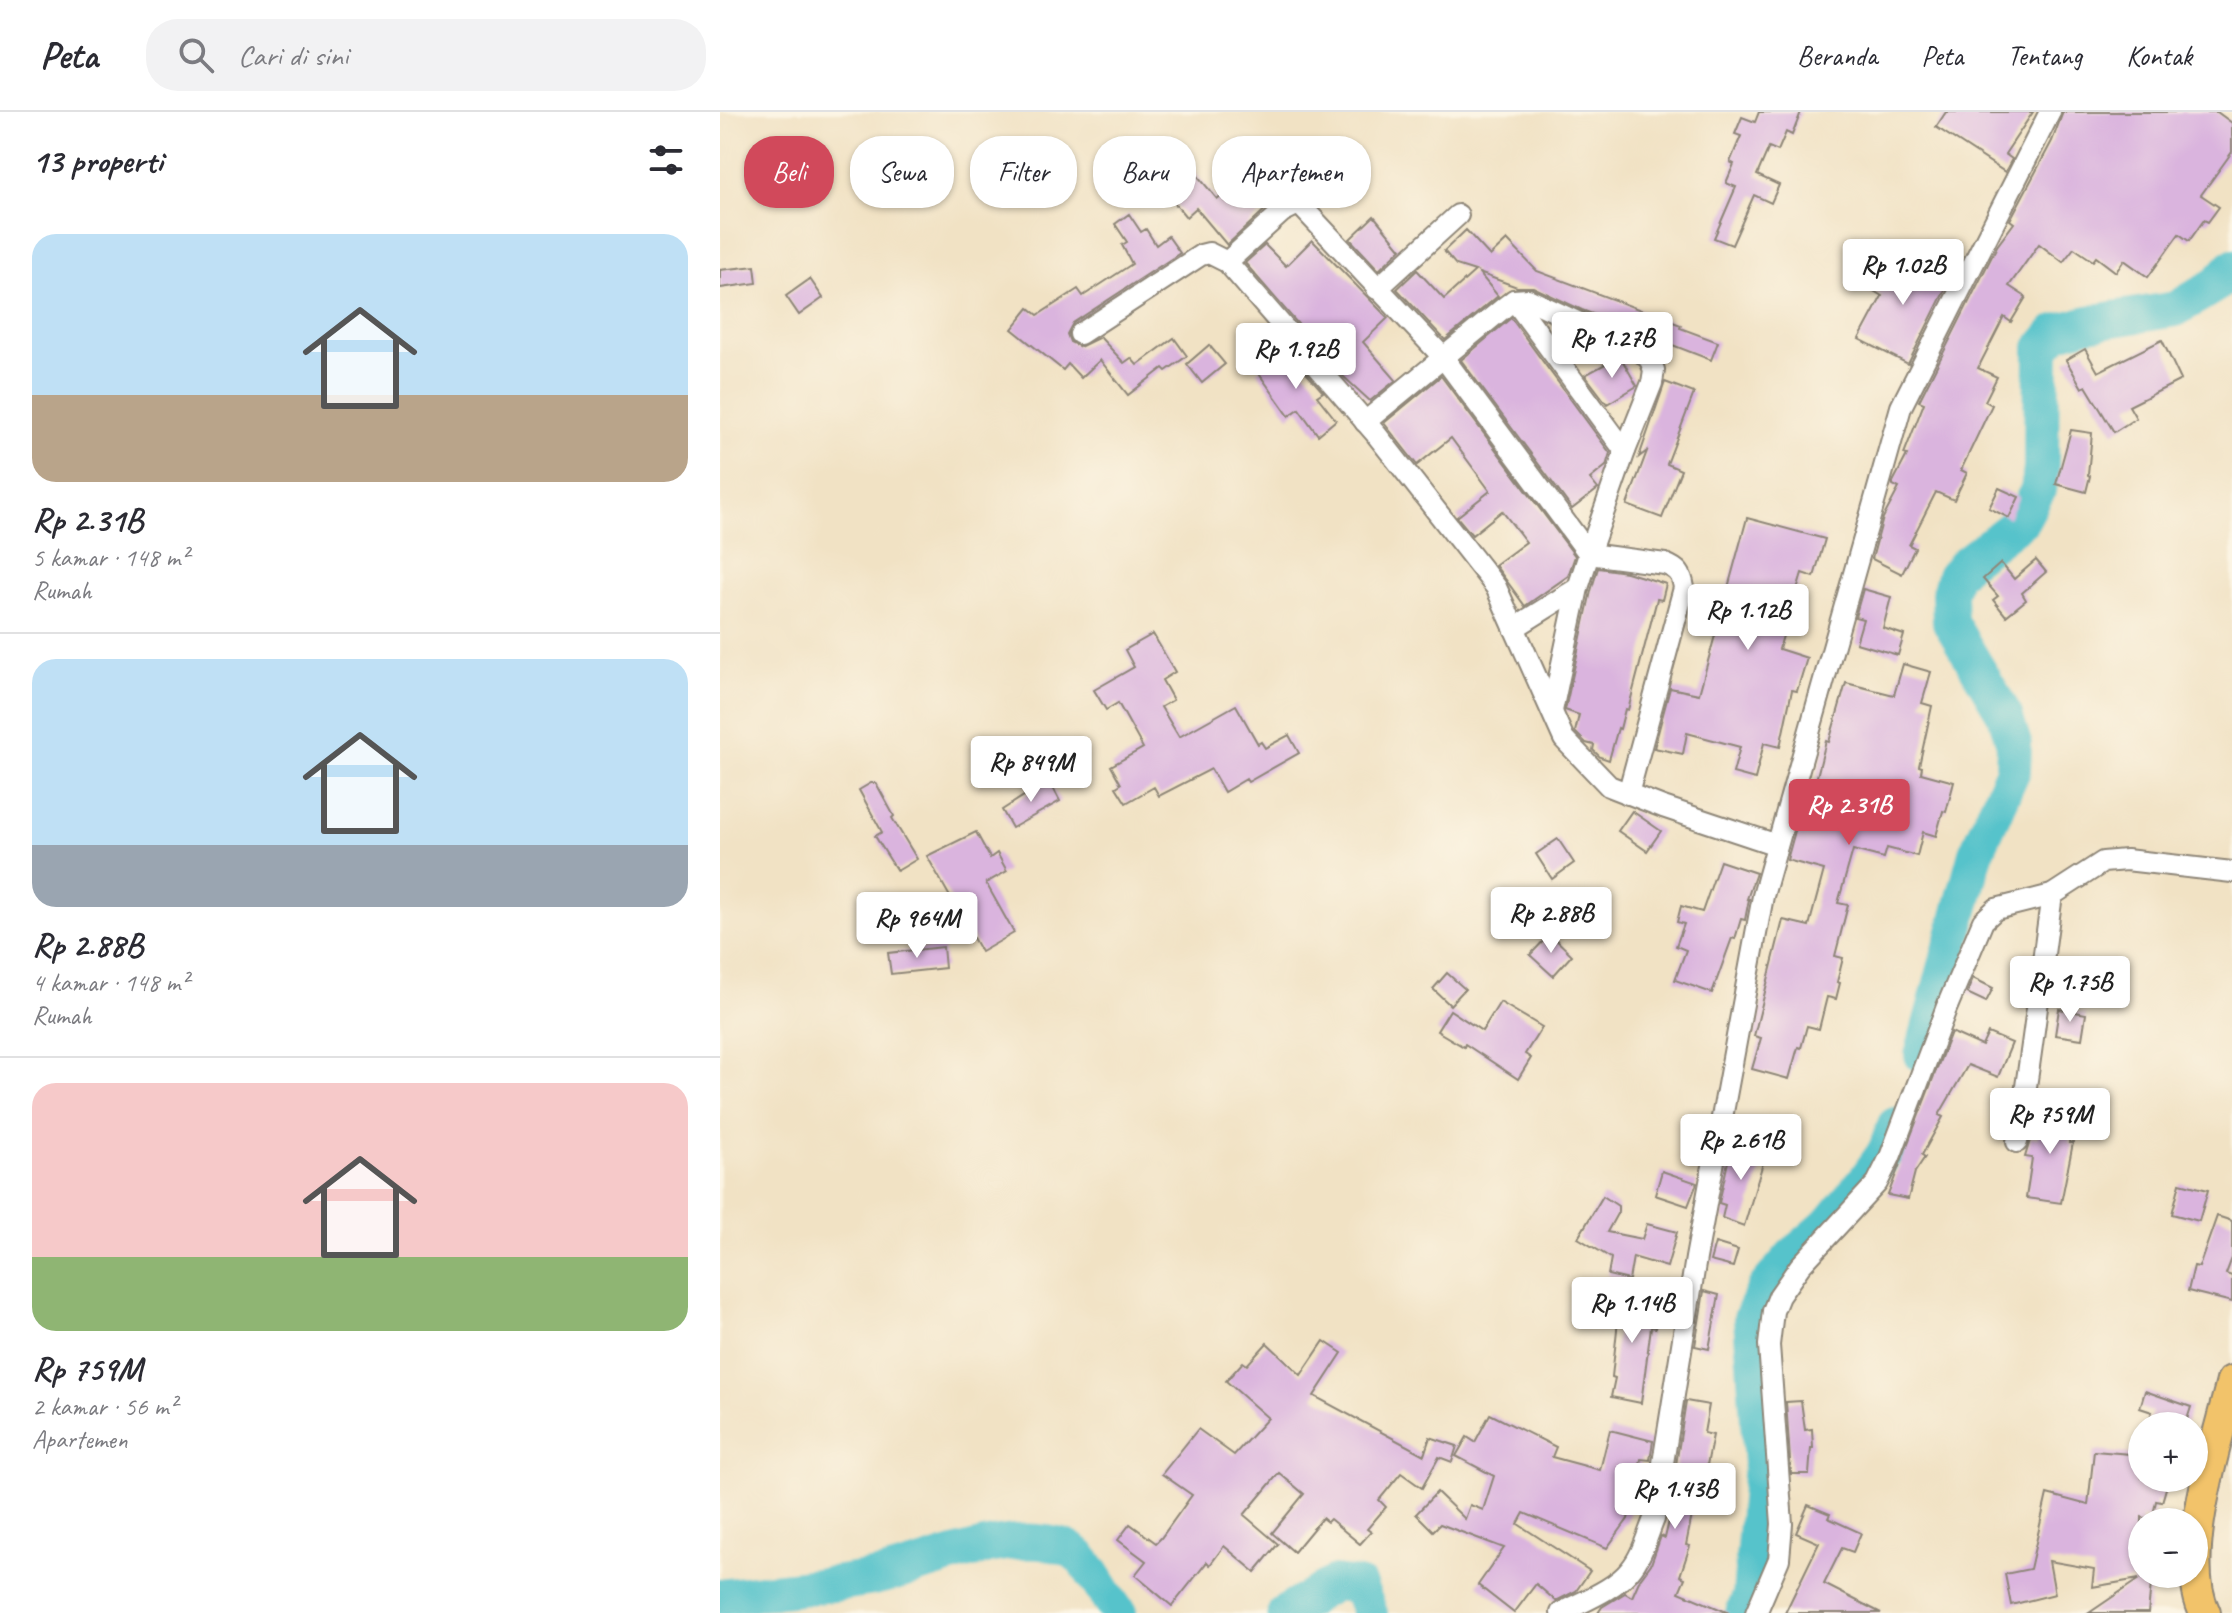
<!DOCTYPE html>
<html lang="id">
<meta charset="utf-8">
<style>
:root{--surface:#fff;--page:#f2f2f3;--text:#2b2b33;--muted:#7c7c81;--line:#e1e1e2;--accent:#d1495b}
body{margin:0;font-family:Caveat,sans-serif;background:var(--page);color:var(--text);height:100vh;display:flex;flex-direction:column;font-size:30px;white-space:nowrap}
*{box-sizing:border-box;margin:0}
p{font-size:26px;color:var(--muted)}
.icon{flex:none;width:44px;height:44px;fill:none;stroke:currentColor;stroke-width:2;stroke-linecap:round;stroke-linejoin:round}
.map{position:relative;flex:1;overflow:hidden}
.panel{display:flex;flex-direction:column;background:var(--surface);width:720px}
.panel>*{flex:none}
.banner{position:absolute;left:24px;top:24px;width:760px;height:72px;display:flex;gap:16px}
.buttons{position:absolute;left:1408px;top:1300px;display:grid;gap:16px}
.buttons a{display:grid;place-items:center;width:80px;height:80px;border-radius:50%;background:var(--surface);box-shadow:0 2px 6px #0004;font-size:40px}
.price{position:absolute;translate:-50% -68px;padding:0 18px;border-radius:8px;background:#fff;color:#222;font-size:26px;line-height:52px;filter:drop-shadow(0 2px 4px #0008)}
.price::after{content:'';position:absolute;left:50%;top:48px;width:24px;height:18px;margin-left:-12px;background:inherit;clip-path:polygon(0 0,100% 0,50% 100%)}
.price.current{background:var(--accent);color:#fff}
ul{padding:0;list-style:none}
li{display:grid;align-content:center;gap:16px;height:424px;padding:0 32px}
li+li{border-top:2px solid var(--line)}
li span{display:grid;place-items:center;height:248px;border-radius:24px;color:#555}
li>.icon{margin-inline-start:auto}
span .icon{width:144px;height:144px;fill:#fffc;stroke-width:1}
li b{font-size:34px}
h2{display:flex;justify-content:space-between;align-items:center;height:96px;padding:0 32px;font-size:34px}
.tag{padding:0 28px;border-radius:32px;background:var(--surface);box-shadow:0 2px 6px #0004;font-size:28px;line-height:72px}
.tag.current{background:var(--accent);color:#fff}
header{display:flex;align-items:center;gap:48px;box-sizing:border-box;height:112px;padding:0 40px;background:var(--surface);border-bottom:2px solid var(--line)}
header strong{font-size:38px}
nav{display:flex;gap:44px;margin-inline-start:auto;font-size:28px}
.search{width:560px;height:72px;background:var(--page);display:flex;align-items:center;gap:20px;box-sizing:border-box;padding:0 28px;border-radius:32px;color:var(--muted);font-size:30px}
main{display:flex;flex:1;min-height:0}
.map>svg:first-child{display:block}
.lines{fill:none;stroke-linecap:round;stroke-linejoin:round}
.river{stroke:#56c3cb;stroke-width:36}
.building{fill:#dab4de}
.street-casing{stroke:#8e8678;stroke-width:24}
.primary-casing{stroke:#8e8678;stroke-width:34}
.street{stroke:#fff;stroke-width:20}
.primary{stroke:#f2c36a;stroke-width:30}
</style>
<header>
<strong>Peta</strong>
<div class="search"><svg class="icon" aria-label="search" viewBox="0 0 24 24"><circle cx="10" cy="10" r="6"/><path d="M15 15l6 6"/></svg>Cari di sini</div>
<nav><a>Beranda</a><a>Peta</a><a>Tentang</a><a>Kontak</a></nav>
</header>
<main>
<section class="panel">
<h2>13 properti<svg class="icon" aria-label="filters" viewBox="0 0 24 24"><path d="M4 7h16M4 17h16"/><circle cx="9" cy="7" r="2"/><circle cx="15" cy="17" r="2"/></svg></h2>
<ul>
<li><span style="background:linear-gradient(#bfe0f5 65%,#b9a48a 0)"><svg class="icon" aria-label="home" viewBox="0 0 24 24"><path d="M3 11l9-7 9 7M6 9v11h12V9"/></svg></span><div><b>Rp 2.31B</b><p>5 kamar · 148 m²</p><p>Rumah</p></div></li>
<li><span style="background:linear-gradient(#bfe0f5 75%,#9aa5b1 0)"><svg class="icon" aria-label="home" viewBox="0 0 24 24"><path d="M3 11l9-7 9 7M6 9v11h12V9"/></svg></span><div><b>Rp 2.88B</b><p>4 kamar · 148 m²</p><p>Rumah</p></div></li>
<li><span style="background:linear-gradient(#f6c9c9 70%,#8fb573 0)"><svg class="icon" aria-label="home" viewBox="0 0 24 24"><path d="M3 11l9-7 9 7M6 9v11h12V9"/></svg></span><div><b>Rp 759M</b><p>2 kamar · 56 m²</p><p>Apartemen</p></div></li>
</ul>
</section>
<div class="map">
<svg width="1512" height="1501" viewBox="0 0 1512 1501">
<rect width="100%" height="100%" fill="#fcf5e5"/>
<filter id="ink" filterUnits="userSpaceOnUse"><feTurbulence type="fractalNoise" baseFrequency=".0125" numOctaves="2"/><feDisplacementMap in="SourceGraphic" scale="16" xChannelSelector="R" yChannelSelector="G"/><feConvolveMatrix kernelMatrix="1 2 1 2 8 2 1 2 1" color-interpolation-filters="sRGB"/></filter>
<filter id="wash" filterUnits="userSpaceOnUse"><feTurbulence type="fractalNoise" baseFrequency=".006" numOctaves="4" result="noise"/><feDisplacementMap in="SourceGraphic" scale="32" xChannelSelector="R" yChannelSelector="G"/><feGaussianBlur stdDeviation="1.8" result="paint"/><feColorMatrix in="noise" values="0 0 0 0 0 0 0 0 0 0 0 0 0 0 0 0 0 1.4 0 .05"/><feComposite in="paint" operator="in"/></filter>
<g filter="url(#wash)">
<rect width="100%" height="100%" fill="#f1e2c4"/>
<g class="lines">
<!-- river -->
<g class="river">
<polyline points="1202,943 1256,741 1293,658 1294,632 1285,603 1230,510 1229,482 1234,464 1247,450 1302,408 1318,378 1321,357 1322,236 1336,220 1368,211 1456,197 1497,172 1512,155"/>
<path d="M0,1485C52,1478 106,1475 157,1465C216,1454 287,1414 347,1436C369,1444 382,1483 399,1501"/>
<polyline points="565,1501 615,1471 639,1474 650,1501"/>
<polyline points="1023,1501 1030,1484 1041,1352 1031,1206 1045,1176 1073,1143 1112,1109 1145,1068 1165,1040 1175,1013"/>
</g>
</g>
<g id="blocks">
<!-- building -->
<g class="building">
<polygon points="1039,0 1081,0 1072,23 1066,20 1058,39 1049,35 1037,63 1059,73 1051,91 1034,83 1012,133 994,126 1016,75 1006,71 1014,52 1010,50 1021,24 1015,22 1022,5 1035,10"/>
<polygon points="1226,0 1313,0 1285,42 1292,47 1285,60 1216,15"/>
<polygon points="1343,0 1497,0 1512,11 1512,40 1481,83 1499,95 1488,110 1484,108 1469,129 1459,122 1428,165 1404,148 1396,160 1376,145 1373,149 1354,136 1343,150 1319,132 1289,174 1306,185 1291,210 1284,205 1258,256 1277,265 1265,289 1272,293 1241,358 1247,361 1234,388 1216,380 1189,433 1195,436 1182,462 1152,447 1163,406 1179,376 1173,373 1173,370 1187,343 1184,342 1204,291 1199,289 1277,134 1294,111 1290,108 1332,29"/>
<polygon points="467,51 497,87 501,84 505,89 546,55 568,82 553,90 507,133 476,96 466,105 440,73"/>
<polygon points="409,102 421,120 426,117 436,133 448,124 460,141 353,211 347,222 350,230 360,235 380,225 404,251 411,246 417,253 454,226 467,244 446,259 443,256 408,283 380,248 361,266 348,252 343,258 292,217 309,196 318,203 358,177 363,184 412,152 402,133 407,130 395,112"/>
<polygon points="654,104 681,137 659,158 630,127"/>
<polygon points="746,118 770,144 787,128 817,159 961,213 960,216 998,230 991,248 862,198 813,175 797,175 759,161 778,184 725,228 677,177 697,158 724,187 755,159 736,153 724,139"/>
<polygon points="592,128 668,206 643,230 676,268 650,289 624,265 525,151 545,133 566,154"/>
<polygon points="1174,139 1229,170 1188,252 1139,227 1162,184 1152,178"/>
<polygon points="35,154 37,171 0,176 0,158"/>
<polygon points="90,167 103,186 79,203 66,184"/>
<polygon points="791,206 890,341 886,354 870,367 878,377 852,397 741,248"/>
<polygon points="1442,228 1461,268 1409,294 1416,306 1394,320 1366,274 1362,276 1346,248 1365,237 1378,260"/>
<polygon points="489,233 505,252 482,271 467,252"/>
<polygon points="566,238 603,280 597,284 616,308 598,323 579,297 569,304 537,259"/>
<polygon points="900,244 917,274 887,292 865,263"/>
<polygon points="721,264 855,444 848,464 805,494 775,453 806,430 782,399 752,423 737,405 770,379 731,326 697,353 664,311"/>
<polygon points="945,270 974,281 947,352 961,358 942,406 907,393 927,339 919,345"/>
<polygon points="1351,318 1372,321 1368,363 1370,364 1366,380 1336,372"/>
<polygon points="1279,376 1299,385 1289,406 1269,396"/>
<polygon points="1027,406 1105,427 1094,465 1082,461 1059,537 1087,546 1077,579 1072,578 1060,635 1044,631 1035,667 1013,661 1020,635 967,621 963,642 934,636 950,576 979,582"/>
<polygon points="1316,448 1326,460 1302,481 1306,488 1286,504 1273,488 1278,484 1263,467 1281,451 1294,467"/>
<polygon points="878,456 906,460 946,472 942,488 937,487 908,598 905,597 900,617 898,616 889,648 880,645 873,638 874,633 866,631 855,620 859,603 845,598 871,479"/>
<polygon points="1143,477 1171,485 1163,516 1184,523 1178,543 1136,531 1143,507 1135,505"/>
<polygon points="433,522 455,560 442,568 453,588 441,595 459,625 516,593 538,632 541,630 545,636 569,623 579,641 528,670 526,667 504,680 491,657 439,684 434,675 406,691 396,675 401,672 391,654 423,636 398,591 386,598 374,578 414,555 405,538"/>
<polygon points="1183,552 1211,560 1202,591 1212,594 1199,654 1202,655 1201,661 1234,670 1226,700 1223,699 1216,724 1203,720 1197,744 1167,736 1164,746 1133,738 1118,791 1128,793 1115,844 1123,846 1117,870 1120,871 1116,887 1107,885 1099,917 1087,914 1081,936 1078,935 1069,967 1032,957 1041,926 1034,924 1063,808 1089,814 1104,758 1067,748 1084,686 1091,688 1106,629 1109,630 1126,571 1174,583"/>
<polygon points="329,668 340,689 292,716 282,698"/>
<polygon points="151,671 156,671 174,704 172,706 197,747 177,759 155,724 162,720 139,678"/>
<polygon points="912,699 941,719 927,739 898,719"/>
<polygon points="256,720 270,746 277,741 287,759 266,771 294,821 261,840 207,744"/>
<polygon points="838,727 854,751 832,767 816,742"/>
<polygon points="1000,749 1036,761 1027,787 1029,787 1025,808 1021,807 1015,827 1012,826 992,881 955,868 966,838 956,834 964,812 957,810 961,794 982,800"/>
<polygon points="830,822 852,843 833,864 810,843"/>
<polygon points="223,835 225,856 171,862 168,841"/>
<polygon points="727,861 745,877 730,893 713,877"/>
<polygon points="1253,866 1273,876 1266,890 1247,881"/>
<polygon points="780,890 822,915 805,942 811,946 798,967 745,932 744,935 717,919 730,898 762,919"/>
<polygon points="1339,897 1366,902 1362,927 1335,923"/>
<polygon points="1231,920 1262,934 1268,921 1292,931 1278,965 1248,953 1219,1003 1223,1005 1202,1043 1205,1045 1195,1060 1188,1087 1168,1083"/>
<polygon points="1322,995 1354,999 1349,1031 1353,1031 1341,1091 1306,1086 1312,1046 1305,1045 1311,1025 1317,1026"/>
<polygon points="1012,1031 1046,1041 1024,1114 1002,1106 1005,1093 999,1091"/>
<polygon points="942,1059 977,1071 968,1094 935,1083"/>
<polygon points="1460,1071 1488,1078 1479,1109 1452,1102"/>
<polygon points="883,1084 898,1094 898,1100 887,1120 922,1127 927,1112 957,1120 947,1155 913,1145 909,1168 888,1163 891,1146 858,1126"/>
<polygon points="1497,1104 1512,1109 1512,1146 1506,1162 1512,1164 1512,1190 1468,1179 1474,1154 1479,1155"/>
<polygon points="995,1131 1018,1138 1013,1155 990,1149"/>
<polygon points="984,1179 999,1183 989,1237 975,1234"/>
<polygon points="895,1183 940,1192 936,1216 931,1215 921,1291 891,1285 895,1266 892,1265 898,1208 890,1207"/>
<polygon points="604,1229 622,1241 594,1284 704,1343 710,1325 737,1334 732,1350 719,1345 702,1376 681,1361 659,1388 666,1395 647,1417 651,1420 640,1432 610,1407 607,1410 602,1406 574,1440 552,1421 584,1382 559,1361 524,1403 558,1432 535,1460 504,1434 490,1453 487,1450 452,1494 415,1463 426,1449 398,1428 410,1412 436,1431 441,1426 472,1383 442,1362 478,1317 514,1343 548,1306 506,1269 523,1250 527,1253 547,1231 581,1263"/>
<polygon points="1425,1279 1471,1295 1465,1314 1427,1314 1432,1300 1420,1296"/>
<polygon points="966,1289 989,1293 984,1321 993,1323 986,1358 981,1358 966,1433 970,1434 960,1464 965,1466 959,1480 1009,1501 878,1501 882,1495 905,1481 912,1485 920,1467 931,1452 941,1424 945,1426 953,1392 950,1391"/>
<polygon points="1081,1289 1085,1318 1092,1317 1093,1336 1091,1336 1089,1362 1071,1362 1066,1290"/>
<polygon points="770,1302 836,1335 832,1345 880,1358 890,1318 933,1329 930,1348 921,1347 908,1407 887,1436 804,1401 798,1412 870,1459 856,1479 836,1489 816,1472 794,1501 758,1473 784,1436 720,1412 713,1419 696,1402 717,1380 745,1407 750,1393 763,1398 774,1364 736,1344 747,1325 755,1330"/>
<polygon points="1374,1339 1422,1343 1422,1366 1449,1366 1442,1390 1436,1389 1432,1408 1422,1405 1422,1466 1432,1462 1428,1501 1369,1501 1419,1467 1372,1475 1374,1457 1329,1449 1335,1482 1291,1493 1285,1462 1310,1457 1327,1382 1368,1393"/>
<polygon points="1088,1393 1110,1402 1108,1406 1141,1421 1133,1440 1122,1436 1104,1472 1161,1501 1065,1501 1099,1431 1076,1421"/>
</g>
</g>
</g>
<g filter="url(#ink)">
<use href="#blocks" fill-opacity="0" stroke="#8e8678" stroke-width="2"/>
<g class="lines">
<!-- street casing -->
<g class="street-casing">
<g id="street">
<polyline points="507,150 562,100 576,93 582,95 723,245 869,442 858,476 832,599"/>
<polyline points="657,177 738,103"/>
<polyline points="794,188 905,339"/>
<polyline points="360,222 481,143 489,141 507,150 656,322 776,475 844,627 889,674 943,695 1057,733"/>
<path d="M645,310L786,194L794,188L808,187L922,240L930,248L934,258L932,271L905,339L869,442L945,452C958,457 962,462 964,476L908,682"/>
<polyline points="794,516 858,476"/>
<path d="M1297,1030C1312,947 1320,866 1332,783"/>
<path d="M841,1501C863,1489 894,1478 910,1458C922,1444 927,1424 934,1407L976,1146L1043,784L1181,295L1330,0"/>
<polyline points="1036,1501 1059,1447 1062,1412 1049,1233 1053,1199 1059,1184 1080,1154 1157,1071 1170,1045 1226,897 1263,809 1276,797 1332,783 1383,750 1406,748 1512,760"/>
</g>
</g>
<!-- primary casing -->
<g class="primary-casing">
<path id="primary" d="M1485,1501C1457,1446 1498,1328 1512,1269"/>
</g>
<!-- street -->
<use href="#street" class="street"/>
<!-- primary -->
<use href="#primary" class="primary"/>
</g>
</g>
</svg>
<div class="buttons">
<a>+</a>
<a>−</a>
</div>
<b class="price" style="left:1183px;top:195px">Rp 1.02B</b>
<b class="price" style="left:892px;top:268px">Rp 1.27B</b>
<b class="price" style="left:576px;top:279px">Rp 1.92B</b>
<b class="price" style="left:1028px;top:540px">Rp 1.12B</b>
<b class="price" style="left:311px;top:692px">Rp 849M</b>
<b class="price current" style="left:1129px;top:735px">Rp 2.31B</b>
<b class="price" style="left:831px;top:843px">Rp 2.88B</b>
<b class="price" style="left:197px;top:848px">Rp 964M</b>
<b class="price" style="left:1350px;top:912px">Rp 1.75B</b>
<b class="price" style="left:1330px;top:1044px">Rp 759M</b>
<b class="price" style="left:1021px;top:1070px">Rp 2.61B</b>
<b class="price" style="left:912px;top:1233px">Rp 1.14B</b>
<b class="price" style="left:955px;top:1419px">Rp 1.43B</b>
<div class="banner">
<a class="tag current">Beli</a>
<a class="tag">Sewa</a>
<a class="tag">Filter</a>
<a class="tag">Baru</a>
<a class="tag">Apartemen</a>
</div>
</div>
</main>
